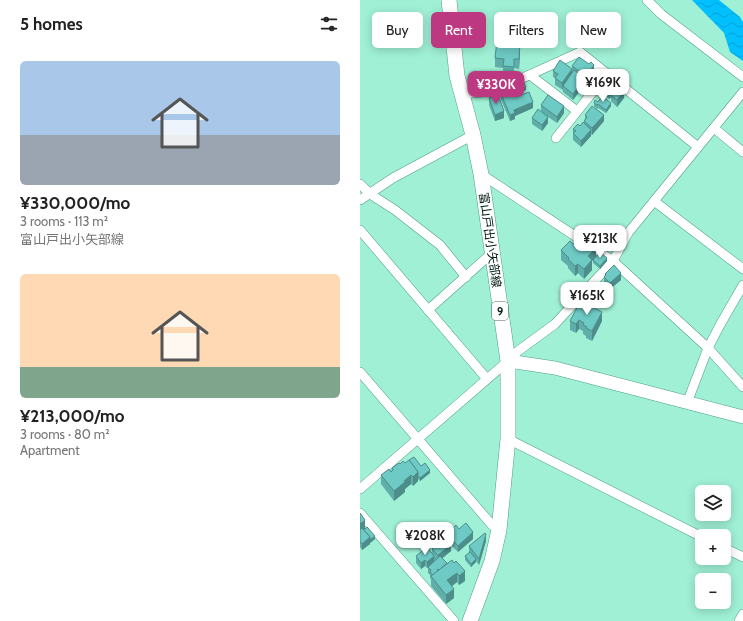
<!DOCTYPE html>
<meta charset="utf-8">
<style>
:root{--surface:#fff;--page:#f6f6f6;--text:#222;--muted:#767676;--accent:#bc3981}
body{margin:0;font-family:Cabin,"Noto Sans JP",sans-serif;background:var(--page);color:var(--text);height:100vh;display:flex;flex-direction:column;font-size:15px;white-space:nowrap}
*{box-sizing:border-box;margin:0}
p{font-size:13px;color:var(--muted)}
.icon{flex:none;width:22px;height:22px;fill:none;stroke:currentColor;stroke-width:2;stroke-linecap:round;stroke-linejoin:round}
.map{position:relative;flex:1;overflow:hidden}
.side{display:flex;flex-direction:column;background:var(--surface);width:360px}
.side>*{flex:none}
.guide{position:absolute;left:12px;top:12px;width:311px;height:36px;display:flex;gap:8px}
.fabs{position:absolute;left:335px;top:485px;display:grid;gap:8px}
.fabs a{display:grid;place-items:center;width:36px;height:36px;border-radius:6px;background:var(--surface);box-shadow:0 2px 10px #0003;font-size:20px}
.price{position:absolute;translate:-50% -34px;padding:0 9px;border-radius:8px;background:#fff;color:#222;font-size:13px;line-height:26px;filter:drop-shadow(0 1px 2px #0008)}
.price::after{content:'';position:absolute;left:50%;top:24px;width:12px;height:9px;margin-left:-6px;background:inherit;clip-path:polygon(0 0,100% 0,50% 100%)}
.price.on{background:var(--accent);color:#fff}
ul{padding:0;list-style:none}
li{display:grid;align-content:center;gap:8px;height:212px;padding:0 20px}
li span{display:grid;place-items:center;height:124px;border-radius:6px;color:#555}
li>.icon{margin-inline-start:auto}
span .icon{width:72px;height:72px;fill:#fffc;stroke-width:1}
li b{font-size:17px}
h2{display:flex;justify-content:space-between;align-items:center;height:48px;padding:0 20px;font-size:17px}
.pill{padding:0 14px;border-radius:6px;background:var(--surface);box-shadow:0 2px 10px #0003;font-size:14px;line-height:36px}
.pill.on{background:var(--accent);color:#fff}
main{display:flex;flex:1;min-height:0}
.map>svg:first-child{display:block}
.water{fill:url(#water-waves)}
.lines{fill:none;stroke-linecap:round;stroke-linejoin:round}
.street-casing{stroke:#4e9f86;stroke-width:10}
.secondary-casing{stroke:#4e9f86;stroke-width:14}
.primary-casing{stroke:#4e9f86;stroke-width:16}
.street{stroke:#fff;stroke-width:9}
.secondary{stroke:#fff;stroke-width:13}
.primary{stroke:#fff;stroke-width:15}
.wall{fill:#5faea9}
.shaded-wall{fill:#4d8d8a}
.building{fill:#6ecac5;stroke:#4d8d8a}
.labels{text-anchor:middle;stroke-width:3;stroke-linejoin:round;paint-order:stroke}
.shield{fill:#fefefe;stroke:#4e5f5a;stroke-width:1}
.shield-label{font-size:11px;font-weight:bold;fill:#021b14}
.street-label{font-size:12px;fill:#021b14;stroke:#fefefe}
</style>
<main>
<section class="side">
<h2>5 homes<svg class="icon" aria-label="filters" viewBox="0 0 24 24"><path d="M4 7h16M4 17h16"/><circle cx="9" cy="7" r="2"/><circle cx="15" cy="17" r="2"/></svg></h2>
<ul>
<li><span style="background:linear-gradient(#a9c7e8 60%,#9aa5b1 0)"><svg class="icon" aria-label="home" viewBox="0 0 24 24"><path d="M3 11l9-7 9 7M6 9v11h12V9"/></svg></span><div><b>¥330,000/mo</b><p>3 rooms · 113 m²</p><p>富山戸出小矢部線</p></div></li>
<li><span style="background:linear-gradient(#ffd9b3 75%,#7fa58c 0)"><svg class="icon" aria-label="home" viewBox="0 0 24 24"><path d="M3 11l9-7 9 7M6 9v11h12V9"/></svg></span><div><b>¥213,000/mo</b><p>3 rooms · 80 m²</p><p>Apartment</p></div></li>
</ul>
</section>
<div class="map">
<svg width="383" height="621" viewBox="0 0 383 621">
<defs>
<pattern id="water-waves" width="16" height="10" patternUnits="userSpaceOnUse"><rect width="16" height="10" fill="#02bffe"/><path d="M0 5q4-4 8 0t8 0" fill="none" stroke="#02a4d9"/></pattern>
</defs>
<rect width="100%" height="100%" fill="#9ff0d5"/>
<!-- water -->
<polygon class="water" points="332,0 359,0 380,17 383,22 383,61 370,52 364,33"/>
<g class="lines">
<!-- street casing -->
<g class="street-casing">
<g id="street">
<polyline points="287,0 301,14 383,77"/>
<polyline points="170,75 217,111"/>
<polyline points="102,94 134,91 220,52 338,147"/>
<polyline points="354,128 383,152"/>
<polyline points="196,138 247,74"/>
<polyline points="121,174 253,261 348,348 383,387"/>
<polyline points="0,184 10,194 35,210 80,245 106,277"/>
<polyline points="0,200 33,178 113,135"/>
<polyline points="294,201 383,269"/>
<polyline points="0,230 127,379"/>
<polyline points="68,310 132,253"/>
<polyline points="0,372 132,525 139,530"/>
<polyline points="327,403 348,348 360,325 383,285"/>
<polyline points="148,439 342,537"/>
<polyline points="0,489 148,361 158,351 195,324 253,261 268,233 383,92"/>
<polyline points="0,513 94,621"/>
<polyline points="364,548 383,557"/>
<polyline points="379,621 383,614"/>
</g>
</g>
<!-- secondary casing -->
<g class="secondary-casing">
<polyline id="secondary" points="148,361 195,368 383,417"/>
</g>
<!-- primary casing -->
<g class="primary-casing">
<polyline id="primary" points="89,0 97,76 113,135 121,174 148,361 148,439 139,530 132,561 110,621"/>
</g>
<!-- street -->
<use href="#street" class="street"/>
<!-- secondary -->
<use href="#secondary" class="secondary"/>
<!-- primary -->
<use href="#primary" class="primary"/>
</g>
<!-- wall -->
<g class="wall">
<polygon points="160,53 159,69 154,68 154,77 143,76 143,68 135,67 135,58"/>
<polygon points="212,66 234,71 226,82 225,81 225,84 213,100 203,92 203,90 195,85 195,78 193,77 193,71 212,73"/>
<polygon points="153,85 166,90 157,94 158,96 173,108 155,116 155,119 150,121 141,100 141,94 153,88"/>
<polygon points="244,89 264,98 257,107 251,101 251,98 250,98 249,99 244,95"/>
<polygon points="129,98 144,118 135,121 129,105"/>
<polygon points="238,102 251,106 246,113 238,108 237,109 234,106 234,103"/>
<polygon points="181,105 204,113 197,123 188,117 188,123 182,131 172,124 172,118 181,111"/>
<polygon points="225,115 244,121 232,135 231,134 231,136 221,147 213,140 213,129 220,126 224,123 224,121 225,120"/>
<polygon points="213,244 236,256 247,261 240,269 233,263 233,260 232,261 232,270 224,279 218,273 215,276 208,268 208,266 201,260 201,250"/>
<polygon points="245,274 261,280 250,289 244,283 244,277 245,275"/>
<polygon points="223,307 233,308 242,321 232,341 226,338 226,336 223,334 223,331 219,329 216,333 210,330 210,321"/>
<polygon points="45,463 70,473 60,481 58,479 58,481 53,486 51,484 45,489 45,492 34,501 21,484 21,475 31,472 32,468 40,464"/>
<polygon points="0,513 5,529 15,539 10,543 10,542 10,544 2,550 0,547"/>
<polygon points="99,529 113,539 98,552 88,542 91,551 82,558 105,581 99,585 97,582 92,586 94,598 86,604 71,586 71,579 70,578 70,575 68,573 68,567 67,568 65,566 61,569 56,563 56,556 72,552 72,549 87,540 87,534"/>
<polygon points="126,541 119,565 116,561 116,562 111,567 105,560 105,556 109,553 109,546"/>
</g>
<!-- shaded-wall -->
<g class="shaded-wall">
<polygon points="160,43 160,53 159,69 159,59"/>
<polygon points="234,65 234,71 226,82 226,76"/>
<polygon points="212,69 212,75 203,86 202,90 202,83"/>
<polygon points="225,78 225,84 213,100 213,94"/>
<polygon points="166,87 166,90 155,95 155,91"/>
<polygon points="264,91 264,98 257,107 257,100"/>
<polygon points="250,92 250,98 249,99 249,93"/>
<polygon points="173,102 173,108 155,116 155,119 150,121 150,115 154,110"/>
<polygon points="251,103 251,106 246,113 246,110"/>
<polygon points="204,106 204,113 197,123 197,117"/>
<polygon points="144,111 144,118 135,121 135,115"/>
<polygon points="244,115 244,121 232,135 232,128"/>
<polygon points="188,117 188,123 182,131 182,125"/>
<polygon points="231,130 231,136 221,147 221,141"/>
<polygon points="236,248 236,257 232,261 232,270 224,279 224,269 228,256"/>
<polygon points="247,258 247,261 240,269 240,266"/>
<polygon points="218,264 218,273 215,276 215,266"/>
<polygon points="261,273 261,280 250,289 250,283"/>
<polygon points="242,312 242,321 232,341 232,331"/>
<polygon points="219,320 219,329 216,333 216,324"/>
<polygon points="70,470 70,473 60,481 60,478"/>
<polygon points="58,472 58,481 53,486 53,477"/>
<polygon points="51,475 51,484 45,489 45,492 34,501 34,491 44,481"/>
<polygon points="5,520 5,529 0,534 0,524"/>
<polygon points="113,532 113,539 98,552 98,546"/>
<polygon points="126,534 126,541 119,565 119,559"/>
<polygon points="15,536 15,539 10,543 10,540"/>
<polygon points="10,537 10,544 2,550 2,544"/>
<polygon points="91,545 91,551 78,562 78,555"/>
<polygon points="74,556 74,562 67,568 67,562"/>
<polygon points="116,559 116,562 111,567 111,564"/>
<polygon points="65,560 65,566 61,569 61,563"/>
<polygon points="105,571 105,581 99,585 99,576"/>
<polygon points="97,573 97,582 87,590 87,580"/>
<polygon points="94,589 94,598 86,604 86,595"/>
</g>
<!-- building -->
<g class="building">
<polygon points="137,41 160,43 159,59 154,59 154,67 143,66 144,59 135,58"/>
<polygon points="219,57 229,64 231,62 234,65 226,76 212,66"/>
<polygon points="200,60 212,69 202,83 195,78 198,74 193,71"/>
<polygon points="214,70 225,78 213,94 203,86"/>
<polygon points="163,81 166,87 156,91 155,87 154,88 153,85"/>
<polygon points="253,81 264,91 257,100 251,95 252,93 250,92 249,93 244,89 248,83 250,85"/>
<polygon points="155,87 158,96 169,92 173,102 154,110 155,113 150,115 141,94"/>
<polygon points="138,95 144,111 135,115 129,98"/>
<polygon points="188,95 204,106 197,117 181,105"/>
<polygon points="242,96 251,103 246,110 238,104 237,105 234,103 235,100 238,102"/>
<polygon points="232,106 244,115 232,128 224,121 227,117 225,115"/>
<polygon points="178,109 188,117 182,125 172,118"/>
<polygon points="223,122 231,130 221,141 213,133 216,131 213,129 218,124 220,126"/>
<polygon points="222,234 236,248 228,256 232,260 224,269 218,264 215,266 208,259 209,258 201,250 210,241 213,244"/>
<polygon points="240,252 247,258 240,266 233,260"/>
<polygon points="254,265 261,273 250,283 244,277 246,275 245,274"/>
<polygon points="226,301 233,305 232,307 242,312 232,331 226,328 227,327 223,325 224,323 219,320 216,324 210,321 219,304 223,307"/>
<polygon points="54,457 61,466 65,463 70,470 60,478 58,476 58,472 49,460"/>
<polygon points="49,460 58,472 53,477 51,475 44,481 45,482 34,491 21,475 29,469 31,472 33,470 32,468 39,463 40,464 43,461 45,463"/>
<polygon points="0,513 5,520 0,524"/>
<polygon points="106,523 113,532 98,546 87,534 96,525 99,529"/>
<polygon points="7,527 15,536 10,540 10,537 4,530"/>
<polygon points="2,528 10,537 2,544 0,541 0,530"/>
<polygon points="125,533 126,534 119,559 109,546"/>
<polygon points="85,537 91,545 78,555 72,549"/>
<polygon points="67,547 74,556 67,562 65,560 61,563 56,556"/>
<polygon points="110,552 116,559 111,564 105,556"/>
<polygon points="80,556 87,563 79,570 78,569 77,570 78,571 73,575 70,572 71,570 68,567"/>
<polygon points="92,560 94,563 96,561 105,571 99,576 97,573 87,580 94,589 86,595 71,576"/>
</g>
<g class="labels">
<!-- shield labels -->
<rect class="shield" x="132" y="302" width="16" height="18" rx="3"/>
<g class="shield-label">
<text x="140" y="315">9</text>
</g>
<!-- street labels -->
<g class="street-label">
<text transform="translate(130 240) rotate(82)" y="4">富山戸出小矢部線</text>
</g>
</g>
</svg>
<div class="fabs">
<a><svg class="icon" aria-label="layers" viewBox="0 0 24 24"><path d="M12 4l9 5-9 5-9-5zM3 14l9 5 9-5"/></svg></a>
<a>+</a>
<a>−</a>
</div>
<b class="price" style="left:243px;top:103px">¥169K</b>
<b class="price on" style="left:136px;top:105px">¥330K</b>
<b class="price" style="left:240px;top:259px">¥213K</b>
<b class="price" style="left:227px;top:316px">¥165K</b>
<b class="price" style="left:65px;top:556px">¥208K</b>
<div class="guide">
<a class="pill">Buy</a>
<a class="pill on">Rent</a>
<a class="pill">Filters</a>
<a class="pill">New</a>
</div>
</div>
</main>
